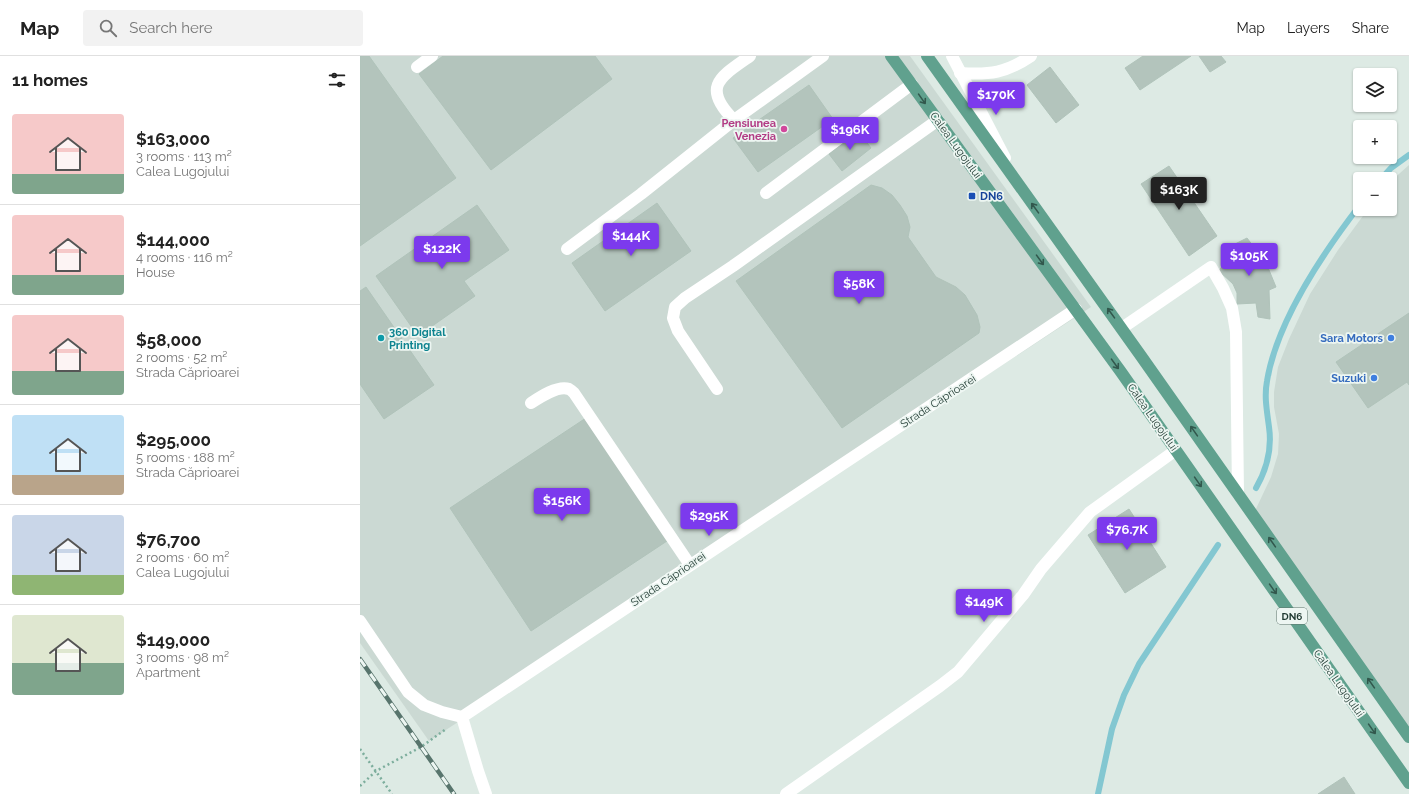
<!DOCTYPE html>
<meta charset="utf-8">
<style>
:root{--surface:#fff;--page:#f2f2f2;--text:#222;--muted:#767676;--line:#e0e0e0;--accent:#7c3aed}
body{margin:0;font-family:Raleway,sans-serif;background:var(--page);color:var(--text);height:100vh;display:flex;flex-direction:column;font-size:15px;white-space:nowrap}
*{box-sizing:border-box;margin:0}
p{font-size:13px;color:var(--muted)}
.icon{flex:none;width:22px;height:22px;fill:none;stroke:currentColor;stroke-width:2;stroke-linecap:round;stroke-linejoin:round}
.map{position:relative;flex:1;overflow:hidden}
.panel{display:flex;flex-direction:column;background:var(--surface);width:360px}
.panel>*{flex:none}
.fabs{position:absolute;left:993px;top:12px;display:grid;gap:8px}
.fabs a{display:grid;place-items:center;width:44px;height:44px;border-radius:4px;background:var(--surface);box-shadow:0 1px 3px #0004;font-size:20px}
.price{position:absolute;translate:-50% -34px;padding:0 9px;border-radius:4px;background:var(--accent);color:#fff;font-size:13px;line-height:26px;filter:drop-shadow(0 1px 2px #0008)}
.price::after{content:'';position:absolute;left:50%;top:24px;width:12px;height:9px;margin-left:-6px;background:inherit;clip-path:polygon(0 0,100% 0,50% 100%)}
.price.on{background:#222;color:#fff}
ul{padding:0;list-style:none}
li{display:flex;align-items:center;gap:12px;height:100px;padding:0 12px}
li+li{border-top:1px solid var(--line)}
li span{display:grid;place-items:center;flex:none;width:112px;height:80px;border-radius:4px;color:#555}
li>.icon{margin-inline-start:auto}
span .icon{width:48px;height:48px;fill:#fffc;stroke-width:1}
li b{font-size:17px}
h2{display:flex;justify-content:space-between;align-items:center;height:48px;padding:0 12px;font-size:17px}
header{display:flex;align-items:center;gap:24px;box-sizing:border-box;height:56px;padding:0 20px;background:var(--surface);border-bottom:1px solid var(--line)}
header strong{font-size:19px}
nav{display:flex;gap:22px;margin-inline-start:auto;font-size:14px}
.search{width:280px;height:36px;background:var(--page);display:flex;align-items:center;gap:10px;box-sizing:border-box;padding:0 14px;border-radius:4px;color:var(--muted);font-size:15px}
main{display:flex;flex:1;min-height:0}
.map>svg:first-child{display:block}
.built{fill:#cbd9d3}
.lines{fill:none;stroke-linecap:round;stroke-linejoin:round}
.stream{stroke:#83c7d1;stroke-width:6}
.building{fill:#b3c4bc;stroke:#b0c3ba}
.path{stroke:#7dae9d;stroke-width:2.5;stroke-dasharray:2 3;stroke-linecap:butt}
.minor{stroke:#fff;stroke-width:12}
.major{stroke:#60a18e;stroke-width:12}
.rail-casing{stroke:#58756d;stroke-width:4.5}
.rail{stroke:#edf6f2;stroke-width:3;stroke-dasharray:9;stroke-linecap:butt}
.oneway{stroke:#32584d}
.hotel-dot{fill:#d1479c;stroke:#edf6f2;stroke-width:1.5}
.transit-dot{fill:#1a4fb4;stroke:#edf6f2;stroke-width:1.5}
.culture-dot{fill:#0f9aa8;stroke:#edf6f2;stroke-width:1.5}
.shop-dot{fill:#3f7fe0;stroke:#edf6f2;stroke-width:1.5}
.labels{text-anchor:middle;stroke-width:3.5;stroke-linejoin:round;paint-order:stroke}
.shield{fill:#edf6f2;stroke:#5d726b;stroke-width:1}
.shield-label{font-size:10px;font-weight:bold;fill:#1f3931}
.hotel-label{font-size:11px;font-weight:bold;fill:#b23c85;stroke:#edf6f2;text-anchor:end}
.street-label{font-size:11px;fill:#1f3931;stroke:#edf6f2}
.transit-label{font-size:11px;font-weight:bold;fill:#164399;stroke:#edf6f2;text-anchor:start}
.culture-label{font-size:11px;font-weight:bold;fill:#0d838f;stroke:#edf6f2;text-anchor:start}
.shop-label{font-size:11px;font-weight:bold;fill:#366cbe;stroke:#edf6f2;text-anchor:end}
</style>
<header>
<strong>Map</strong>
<div class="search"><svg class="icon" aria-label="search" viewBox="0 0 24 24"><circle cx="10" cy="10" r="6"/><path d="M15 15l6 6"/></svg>Search here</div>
<nav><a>Map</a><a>Layers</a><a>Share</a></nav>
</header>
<main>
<section class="panel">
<h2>11 homes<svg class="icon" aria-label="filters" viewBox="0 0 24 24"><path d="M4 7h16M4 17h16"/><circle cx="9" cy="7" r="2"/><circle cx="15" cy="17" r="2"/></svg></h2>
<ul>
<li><span style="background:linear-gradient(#f6c9c9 75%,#7fa58c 0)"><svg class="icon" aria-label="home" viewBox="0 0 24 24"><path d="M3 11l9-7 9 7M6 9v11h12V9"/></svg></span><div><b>$163,000</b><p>3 rooms · 113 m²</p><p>Calea Lugojului</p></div></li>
<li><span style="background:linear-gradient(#f6c9c9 75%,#7fa58c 0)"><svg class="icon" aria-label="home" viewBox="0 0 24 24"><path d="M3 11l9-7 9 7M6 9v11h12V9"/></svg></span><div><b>$144,000</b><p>4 rooms · 116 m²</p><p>House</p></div></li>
<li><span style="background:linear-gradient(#f6c9c9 70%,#7fa58c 0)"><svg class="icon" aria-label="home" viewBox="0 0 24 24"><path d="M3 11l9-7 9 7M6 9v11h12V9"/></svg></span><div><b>$58,000</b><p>2 rooms · 52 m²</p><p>Strada Căprioarei</p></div></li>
<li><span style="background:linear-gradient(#bfe0f5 75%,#b9a48a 0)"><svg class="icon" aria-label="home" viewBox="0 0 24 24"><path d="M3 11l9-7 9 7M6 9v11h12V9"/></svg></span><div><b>$295,000</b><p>5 rooms · 188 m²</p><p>Strada Căprioarei</p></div></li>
<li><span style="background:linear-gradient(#c9d6e8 75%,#8fb573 0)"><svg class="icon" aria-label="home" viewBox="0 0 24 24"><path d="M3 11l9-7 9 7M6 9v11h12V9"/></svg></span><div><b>$76,700</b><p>2 rooms · 60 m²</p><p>Calea Lugojului</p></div></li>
<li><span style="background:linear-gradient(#dfe7d0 60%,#7fa58c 0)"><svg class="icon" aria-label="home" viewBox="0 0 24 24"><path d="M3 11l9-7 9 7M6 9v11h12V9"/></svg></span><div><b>$149,000</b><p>3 rooms · 98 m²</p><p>Apartment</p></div></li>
</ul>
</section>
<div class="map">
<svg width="1049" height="738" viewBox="0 0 1049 738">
<rect width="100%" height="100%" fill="#ddeae4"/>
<!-- built -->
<g class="built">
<polygon points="0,0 550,0 731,251 69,685 0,587"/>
<polygon points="1049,109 1049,682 894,457 911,421 918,398 919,378 914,351 914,336 918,311 929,283 950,238 978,194 1008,153 1030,153 1030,126"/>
</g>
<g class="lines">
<!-- stream -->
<g class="stream">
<polyline points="1021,123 1031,112 1049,99"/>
<path d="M896,432C907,413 912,392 909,371C907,355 904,341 907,325C917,264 963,197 1000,149"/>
<polyline points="738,738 752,673 764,639 779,608 858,489"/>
</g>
</g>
<!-- building -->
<g class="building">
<polygon points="0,0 9,0 96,122 0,190"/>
<polygon points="83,0 235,0 252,23 131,114 59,18"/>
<polygon points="783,0 831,0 780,34 765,12"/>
<polygon points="839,0 861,0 866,6 850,16"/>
<polygon points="690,11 719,49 696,67 667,29"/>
<polygon points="449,29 473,63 398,116 373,82"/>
<polygon points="498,75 511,92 482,115 469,98"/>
<polygon points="809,110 857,180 829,200 781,128"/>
<polygon points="511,129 522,132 532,139 540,149 547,160 550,171 548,181 576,221 596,231 605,239 617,259 620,271 619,277 482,372 376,225"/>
<polygon points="297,147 331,195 245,255 212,207"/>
<polygon points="117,149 149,194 104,225 115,240 58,280 16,220"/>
<polygon points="887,182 900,199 909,214 916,231 909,234 910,263 898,261 896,247 877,248 877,237 873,228 859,215 871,197 867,192"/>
<polygon points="6,231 74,329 24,363 0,328 0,235"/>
<polygon points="1049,257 1049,329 1047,326 1008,352 976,306"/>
<polygon points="232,358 313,481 171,575 90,452"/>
<polygon points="769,453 806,511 765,537 728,479"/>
<polygon points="984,721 995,738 958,738"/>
</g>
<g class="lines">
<!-- path -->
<g class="path">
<polyline points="0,693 32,738"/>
<polyline points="0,730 16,715 61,691 86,673"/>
</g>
<!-- minor -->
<g class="minor">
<polyline points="592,0 645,102"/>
<polyline points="57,11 72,0"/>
<path d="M600,17C630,19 646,17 671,0"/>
<path d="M374,64C341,31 360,21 390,0"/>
<polyline points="406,137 552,28"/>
<polyline points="207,193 281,138 374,64 463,0"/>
<polyline points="762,272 851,211 863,232 872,252 876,276 878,438"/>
<polyline points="357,333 318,275 313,262 315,251 325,242 373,210 578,64"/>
<path d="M171,347C180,341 198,329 209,333C211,334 213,336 214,337L330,509"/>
<polyline points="0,565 48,636 64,649 82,656 102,661 716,253"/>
<polyline points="102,661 118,715 126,738"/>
<polyline points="426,738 580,630 598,616 663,539 681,513 730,456 816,394"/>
</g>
<!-- major -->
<g class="major">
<polyline points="531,0 761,316 1049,727"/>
<polyline points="567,0 781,300 1049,681"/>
</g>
<!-- rail casing -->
<g class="rail-casing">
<polyline id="rail" points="0,603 94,738"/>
</g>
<!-- rail -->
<use href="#rail" class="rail"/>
</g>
<!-- one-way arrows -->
<defs><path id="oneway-shaft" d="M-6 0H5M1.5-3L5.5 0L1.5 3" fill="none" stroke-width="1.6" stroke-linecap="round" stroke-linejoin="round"/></defs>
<g class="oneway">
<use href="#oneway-shaft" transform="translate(562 43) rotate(55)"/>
<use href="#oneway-shaft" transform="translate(675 152) rotate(-126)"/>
<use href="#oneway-shaft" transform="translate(680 204) rotate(54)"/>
<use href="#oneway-shaft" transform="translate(751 257) rotate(-126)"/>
<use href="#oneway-shaft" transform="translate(755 308) rotate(54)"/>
<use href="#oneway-shaft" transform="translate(834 375) rotate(-125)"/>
<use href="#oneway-shaft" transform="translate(838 426) rotate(55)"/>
<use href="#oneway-shaft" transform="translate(912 486) rotate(-125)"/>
<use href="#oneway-shaft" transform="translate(913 533) rotate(55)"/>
<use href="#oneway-shaft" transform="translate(1011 627) rotate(-125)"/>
<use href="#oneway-shaft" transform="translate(1012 673) rotate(55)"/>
</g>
<!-- markers -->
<circle class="hotel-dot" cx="424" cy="73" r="4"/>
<rect class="transit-dot" x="608" y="136" width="8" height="8" rx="2"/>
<circle class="culture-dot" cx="21" cy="282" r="4"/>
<g class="shop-dot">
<circle cx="1031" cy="282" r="4"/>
<circle cx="1014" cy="322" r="4"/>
</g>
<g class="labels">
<!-- shield labels -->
<rect class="shield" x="917" y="552" width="30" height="16" rx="3"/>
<g class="shield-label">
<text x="932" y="564">DN6</text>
</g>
<!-- hotel labels -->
<g class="hotel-label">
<text x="416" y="71">Pensiunea<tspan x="416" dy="13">Venezia</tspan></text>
</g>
<!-- street labels -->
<g class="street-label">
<text transform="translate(596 89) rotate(54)" y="4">Calea Lugojului</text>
<text transform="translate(578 345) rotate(-33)" y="4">Strada Căprioarei</text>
<text transform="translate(793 361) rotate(55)" y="4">Calea Lugojului</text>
<text transform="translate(308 523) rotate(-34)" y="4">Strada Căprioarei</text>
<text transform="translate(979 627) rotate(55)" y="4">Calea Lugojului</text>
</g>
<!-- transit labels -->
<g class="transit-label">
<text x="620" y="144">DN6</text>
</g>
<!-- culture labels -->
<g class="culture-label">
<text x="29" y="280">360 Digital<tspan x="29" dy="13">Printing</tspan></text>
</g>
<!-- shop labels -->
<g class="shop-label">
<text x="1023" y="286">Sara Motors</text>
<text x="1006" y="326">Suzuki</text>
</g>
</g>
</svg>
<div class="fabs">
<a><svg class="icon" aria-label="layers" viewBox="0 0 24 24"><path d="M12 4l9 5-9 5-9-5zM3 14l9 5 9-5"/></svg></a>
<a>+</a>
<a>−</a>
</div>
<b class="price" style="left:636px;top:60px">$170K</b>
<b class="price" style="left:490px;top:95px">$196K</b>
<b class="price on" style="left:819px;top:155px">$163K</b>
<b class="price" style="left:271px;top:201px">$144K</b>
<b class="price" style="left:82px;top:214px">$122K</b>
<b class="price" style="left:889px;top:221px">$105K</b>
<b class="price" style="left:499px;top:249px">$58K</b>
<b class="price" style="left:202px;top:466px">$156K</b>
<b class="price" style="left:349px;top:481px">$295K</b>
<b class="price" style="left:767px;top:495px">$76.7K</b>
<b class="price" style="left:624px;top:567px">$149K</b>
</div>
</main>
